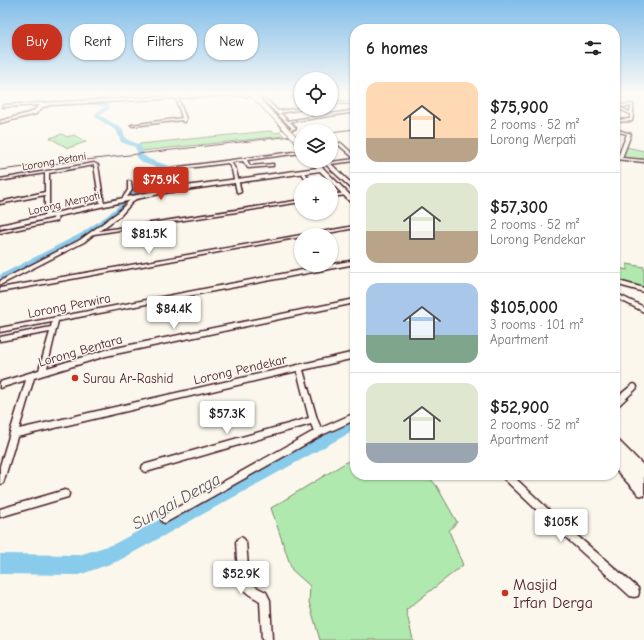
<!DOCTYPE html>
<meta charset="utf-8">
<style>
:root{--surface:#fff;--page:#f6f6f6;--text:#222;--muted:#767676;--line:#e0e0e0;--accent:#c8321e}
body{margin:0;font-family:"Comic Neue",sans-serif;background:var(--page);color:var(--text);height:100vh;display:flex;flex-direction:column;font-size:15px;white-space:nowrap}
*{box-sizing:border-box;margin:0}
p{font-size:13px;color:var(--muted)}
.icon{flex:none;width:22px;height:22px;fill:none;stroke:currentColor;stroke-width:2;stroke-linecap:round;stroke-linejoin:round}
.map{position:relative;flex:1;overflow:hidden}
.panel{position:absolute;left:350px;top:24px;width:270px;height:456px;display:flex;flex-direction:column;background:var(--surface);border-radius:16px;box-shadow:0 1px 3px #0004}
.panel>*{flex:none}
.banner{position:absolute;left:12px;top:24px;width:278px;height:36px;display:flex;gap:8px}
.buttons{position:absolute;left:294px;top:72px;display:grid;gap:8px}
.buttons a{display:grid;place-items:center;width:44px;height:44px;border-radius:50%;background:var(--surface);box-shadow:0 1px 3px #0004;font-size:20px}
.price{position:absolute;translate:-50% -34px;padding:0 9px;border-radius:4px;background:#fff;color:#222;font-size:13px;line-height:26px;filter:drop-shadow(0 1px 2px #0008)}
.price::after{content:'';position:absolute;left:50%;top:24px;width:12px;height:9px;margin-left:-6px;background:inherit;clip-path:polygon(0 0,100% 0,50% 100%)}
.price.current{background:var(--accent);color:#fff}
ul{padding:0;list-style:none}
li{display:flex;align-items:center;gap:12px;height:100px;padding:0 16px}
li+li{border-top:1px solid var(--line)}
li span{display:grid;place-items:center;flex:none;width:112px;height:80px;border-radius:12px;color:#555}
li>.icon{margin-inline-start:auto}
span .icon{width:48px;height:48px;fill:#fffc;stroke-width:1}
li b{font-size:17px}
h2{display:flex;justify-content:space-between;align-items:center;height:48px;padding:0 16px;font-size:17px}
.tag{padding:0 14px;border-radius:16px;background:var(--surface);box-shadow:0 1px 3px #0004;font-size:14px;line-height:36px}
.tag.current{background:var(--accent);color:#fff}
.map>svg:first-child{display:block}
.green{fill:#b0e9ad;stroke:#7d846c}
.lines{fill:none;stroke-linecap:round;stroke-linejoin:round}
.river{fill:#88cbea;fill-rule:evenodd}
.street-casing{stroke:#4a1f2b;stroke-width:3}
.secondary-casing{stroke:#4a1f2b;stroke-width:3}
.street{fill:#fbf7ec;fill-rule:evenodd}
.secondary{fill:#fbf7ec;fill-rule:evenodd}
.rail{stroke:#4a1f2b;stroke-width:1}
.secondary-bridge-far1-casing{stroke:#4a1f2b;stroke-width:6;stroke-linecap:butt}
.secondary-bridge-casing{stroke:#4a1f2b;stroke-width:8;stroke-linecap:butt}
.secondary-bridge-far1{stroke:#fbf7ec;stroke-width:4.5}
.secondary-bridge{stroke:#fbf7ec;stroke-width:5.5}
.poi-dot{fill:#c8321e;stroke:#fbf7ec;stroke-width:1.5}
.labels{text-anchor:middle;stroke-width:3;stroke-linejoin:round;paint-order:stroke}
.far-street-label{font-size:11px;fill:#4a1f2b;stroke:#fbf7ec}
.street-label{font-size:13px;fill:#4a1f2b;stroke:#fbf7ec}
.poi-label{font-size:13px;fill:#4a1f2b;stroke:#fbf7ec;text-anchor:start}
.near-poi-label{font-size:16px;fill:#4a1f2b;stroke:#fbf7ec;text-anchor:start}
.near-water-label{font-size:17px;font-style:italic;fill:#5d5364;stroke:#fbf7ec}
</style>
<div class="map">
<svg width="644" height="640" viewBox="0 0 644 640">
<rect width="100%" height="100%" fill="#fbf7ec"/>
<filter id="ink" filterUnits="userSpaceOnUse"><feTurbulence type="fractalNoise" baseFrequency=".025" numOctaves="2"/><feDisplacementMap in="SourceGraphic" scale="8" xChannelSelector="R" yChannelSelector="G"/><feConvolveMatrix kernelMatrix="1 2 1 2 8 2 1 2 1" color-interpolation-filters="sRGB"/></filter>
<g filter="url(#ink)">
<!-- green -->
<g class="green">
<polygon points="270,131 275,133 280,132 284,136 141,151 139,144"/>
<polygon points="62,134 67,137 74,135 86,142 68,148 50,138"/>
<polygon points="626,147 644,151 644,159 633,159 623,158"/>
<polygon points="627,264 644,267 644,288 615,279 615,267 627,270"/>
<polygon points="355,457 355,475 427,475 436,485 457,522 449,531 463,565 406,610 413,640 320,640 309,602 310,586 292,570 271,508"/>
</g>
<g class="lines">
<!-- river -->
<g class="river">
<polygon points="289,94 301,94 301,98 290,95"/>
<polygon points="91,101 109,104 110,108 100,115 122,129 126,139 140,145 144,153 142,154 149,159 169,166 171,170 145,186 132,199 132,202 114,219 86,238 0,283 0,275 80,234 108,215 127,198 131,190 139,182 163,169 143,163 136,156 138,154 135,147 121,142 117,131 95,117 94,116 97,112 105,107 89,104 89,102"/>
<polygon points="355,415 355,430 118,561 79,575 0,574 0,554 79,555 114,544"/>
</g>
<!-- street casing -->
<g class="street-casing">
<g id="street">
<polygon points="263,94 265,94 264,97 278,111 301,108 303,109 280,113 288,121 355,110 355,112 290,122 296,128 289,131 282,128 284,127 289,129 292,128 265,102 262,97"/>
<polygon points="287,94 301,96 301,98 287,95"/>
<polygon points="351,94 355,94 355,96 351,95"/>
<polygon points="177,97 178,98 186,119 185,122 183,122 182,120 133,126 131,125 182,118 176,98"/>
<polygon points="331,101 355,102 355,104 331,103"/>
<path d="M633,104V114L632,121L615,122V120L630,119V114L615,107V105ZM631,106L630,112L619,107Z"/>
<polygon points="615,129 631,134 622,158 644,160 644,162 615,159 615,157 618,157 627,134 615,131"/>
<polygon points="339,143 341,143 355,156 355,161 330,164 329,163 331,162 355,159 339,145"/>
<polygon points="301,151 301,153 247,160 250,166 273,164 273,166 272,166 249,168 248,168 243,161 231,162 236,170 241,192 239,193 237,192 232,170 228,163 171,170 169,169 171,168"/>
<polygon points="94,163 98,165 104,205 100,204 94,165 49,173 49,218 47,218 45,217 45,195 0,204 0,202 45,192 45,173 0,181 0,179"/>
<polygon points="302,171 304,171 312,183 308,183 301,172"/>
<polygon points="128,181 131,182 132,190 125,200 124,200 122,199 128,190"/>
<polygon points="345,193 346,193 346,195 331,197 331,195"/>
<polygon points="134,196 137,197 121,215 99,231 301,200 301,202 94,234 84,242 0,285 0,281 80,240 117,213"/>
<polygon points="54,214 56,214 58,215 57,221 0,233 0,231 53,219"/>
<polygon points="355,226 355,228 317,235 307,235 309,234"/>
<polygon points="301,235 301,237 0,292 0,288 301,235 303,235"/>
<polygon points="355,260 355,264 58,321 47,368 106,350 355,299 355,303 106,356 34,378 19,429 355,352 355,358 303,370 317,419 321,428 355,413 355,420 322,435 165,523 162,522 161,519 162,516 314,431 311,424 146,472 143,471 142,468 143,465 309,418 297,371 17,437 4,480 3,483 0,484 0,466 26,380 0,388 0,382 39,370 50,332 0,341 0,337 51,327 52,322 0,332 0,328"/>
<polygon points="615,280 644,288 644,292 615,284"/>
<polygon points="615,293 644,307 644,312 615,297"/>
<polygon points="634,384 636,385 637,387 636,389 618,406 615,407 615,399 632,385"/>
<polygon points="502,475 512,475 568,528 638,588 639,592 638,596 634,597 630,596 562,534 503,478"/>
<polygon points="65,490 68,491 69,494 68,497 0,517 0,509"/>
<path d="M241,537L244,539L246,542L248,567L252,582L256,587L266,592L270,600L272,640H262L260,601C256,598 250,596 246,592C237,582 237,556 236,542L238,539Z"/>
</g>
</g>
<!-- secondary casing -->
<g class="secondary-casing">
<g id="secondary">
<polygon points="208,94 264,94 247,96 232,95 51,105 43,107 36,114 0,123 0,121 32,112 40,105 3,107 4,105"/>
<polygon points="310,161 316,161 355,200 355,206 353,205 320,171 164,193 0,229 0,225 164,189 317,168"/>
<polygon points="322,161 328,161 355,187 355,192"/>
<polygon points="615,439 619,441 644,466 644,496 639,495 615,469"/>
</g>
</g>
<!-- street -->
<use href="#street" class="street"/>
<!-- secondary -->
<use href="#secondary" class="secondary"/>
<!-- rail -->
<g class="rail">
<polyline points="615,99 644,95"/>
<polyline points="331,132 355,129"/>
<polyline points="0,170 301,135"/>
</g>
<!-- secondary-bridge-far1 casing -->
<g class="secondary-bridge-far1-casing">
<polyline id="secondary-bridge-far1" points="252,94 298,141"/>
</g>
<!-- secondary-bridge casing -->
<g class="secondary-bridge-casing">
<polyline id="secondary-bridge" points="297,140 301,144"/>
</g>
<!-- secondary-bridge-far1 -->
<use href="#secondary-bridge-far1" class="secondary-bridge-far1"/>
<!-- secondary-bridge -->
<use href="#secondary-bridge" class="secondary-bridge"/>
</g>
</g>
<!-- sky -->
<linearGradient id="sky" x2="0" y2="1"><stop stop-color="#81bde9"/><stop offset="0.51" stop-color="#fdfbf6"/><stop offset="1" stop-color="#fdfbf6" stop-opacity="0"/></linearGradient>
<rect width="644" height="184" fill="url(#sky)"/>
<!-- markers -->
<g class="poi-dot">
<circle cx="75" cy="378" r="4"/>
<circle cx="505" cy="593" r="4"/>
</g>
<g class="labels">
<!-- far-street labels -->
<g class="far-street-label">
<text transform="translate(54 161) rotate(-10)" y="4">Lorong Petani</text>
<text transform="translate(64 203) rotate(-13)" y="4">Lorong Merpati</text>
</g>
<!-- street labels -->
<g class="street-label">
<text transform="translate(69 305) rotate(-11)" y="5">Lorong Perwira</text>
<text transform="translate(80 350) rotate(-16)" y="5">Lorong Bentara</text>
<text transform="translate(240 369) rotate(-13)" y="5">Lorong Pendekar</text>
</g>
<!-- poi labels -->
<g class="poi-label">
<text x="83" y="383">Surau Ar-Rashid</text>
</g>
<!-- near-poi labels -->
<g class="near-poi-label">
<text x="513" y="590">Masjid<tspan x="513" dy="18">Irfan Derga</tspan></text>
</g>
<!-- near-water labels -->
<g class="near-water-label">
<text transform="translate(176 501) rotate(-29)" y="6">Sungai Derga</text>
</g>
</g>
</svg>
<div class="buttons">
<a><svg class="icon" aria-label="locate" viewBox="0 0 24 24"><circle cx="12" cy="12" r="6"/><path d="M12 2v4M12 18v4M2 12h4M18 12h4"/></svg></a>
<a><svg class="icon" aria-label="layers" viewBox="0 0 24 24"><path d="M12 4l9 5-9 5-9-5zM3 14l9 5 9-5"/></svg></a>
<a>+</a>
<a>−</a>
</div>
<b class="price current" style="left:161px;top:201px">$75.9K</b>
<b class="price" style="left:149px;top:255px">$81.5K</b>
<b class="price" style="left:174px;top:330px">$84.4K</b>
<b class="price" style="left:227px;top:435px">$57.3K</b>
<b class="price" style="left:561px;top:543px">$105K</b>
<b class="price" style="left:241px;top:595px">$52.9K</b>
<div class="banner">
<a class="tag current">Buy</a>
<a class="tag">Rent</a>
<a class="tag">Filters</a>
<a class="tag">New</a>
</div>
<section class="panel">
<h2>6 homes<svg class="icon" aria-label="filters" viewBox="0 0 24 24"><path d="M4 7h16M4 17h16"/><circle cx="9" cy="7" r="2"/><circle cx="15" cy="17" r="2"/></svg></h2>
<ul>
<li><span style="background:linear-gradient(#ffd9b3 70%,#b9a48a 0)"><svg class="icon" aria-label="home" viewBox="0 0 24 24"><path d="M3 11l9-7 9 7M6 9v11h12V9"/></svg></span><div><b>$75,900</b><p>2 rooms · 52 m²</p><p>Lorong Merpati</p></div></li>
<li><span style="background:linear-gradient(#dfe7d0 60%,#b9a48a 0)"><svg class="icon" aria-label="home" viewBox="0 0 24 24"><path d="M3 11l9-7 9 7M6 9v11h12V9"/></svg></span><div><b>$57,300</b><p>2 rooms · 52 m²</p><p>Lorong Pendekar</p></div></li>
<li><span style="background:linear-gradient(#a9c7e8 65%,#7fa58c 0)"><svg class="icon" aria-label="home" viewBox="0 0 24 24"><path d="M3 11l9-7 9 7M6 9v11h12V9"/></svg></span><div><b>$105,000</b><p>3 rooms · 101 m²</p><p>Apartment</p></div></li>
<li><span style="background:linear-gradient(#dfe7d0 75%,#9aa5b1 0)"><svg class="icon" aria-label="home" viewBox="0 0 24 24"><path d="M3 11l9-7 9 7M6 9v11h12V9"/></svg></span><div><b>$52,900</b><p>2 rooms · 52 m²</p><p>Apartment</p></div></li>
</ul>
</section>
</div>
